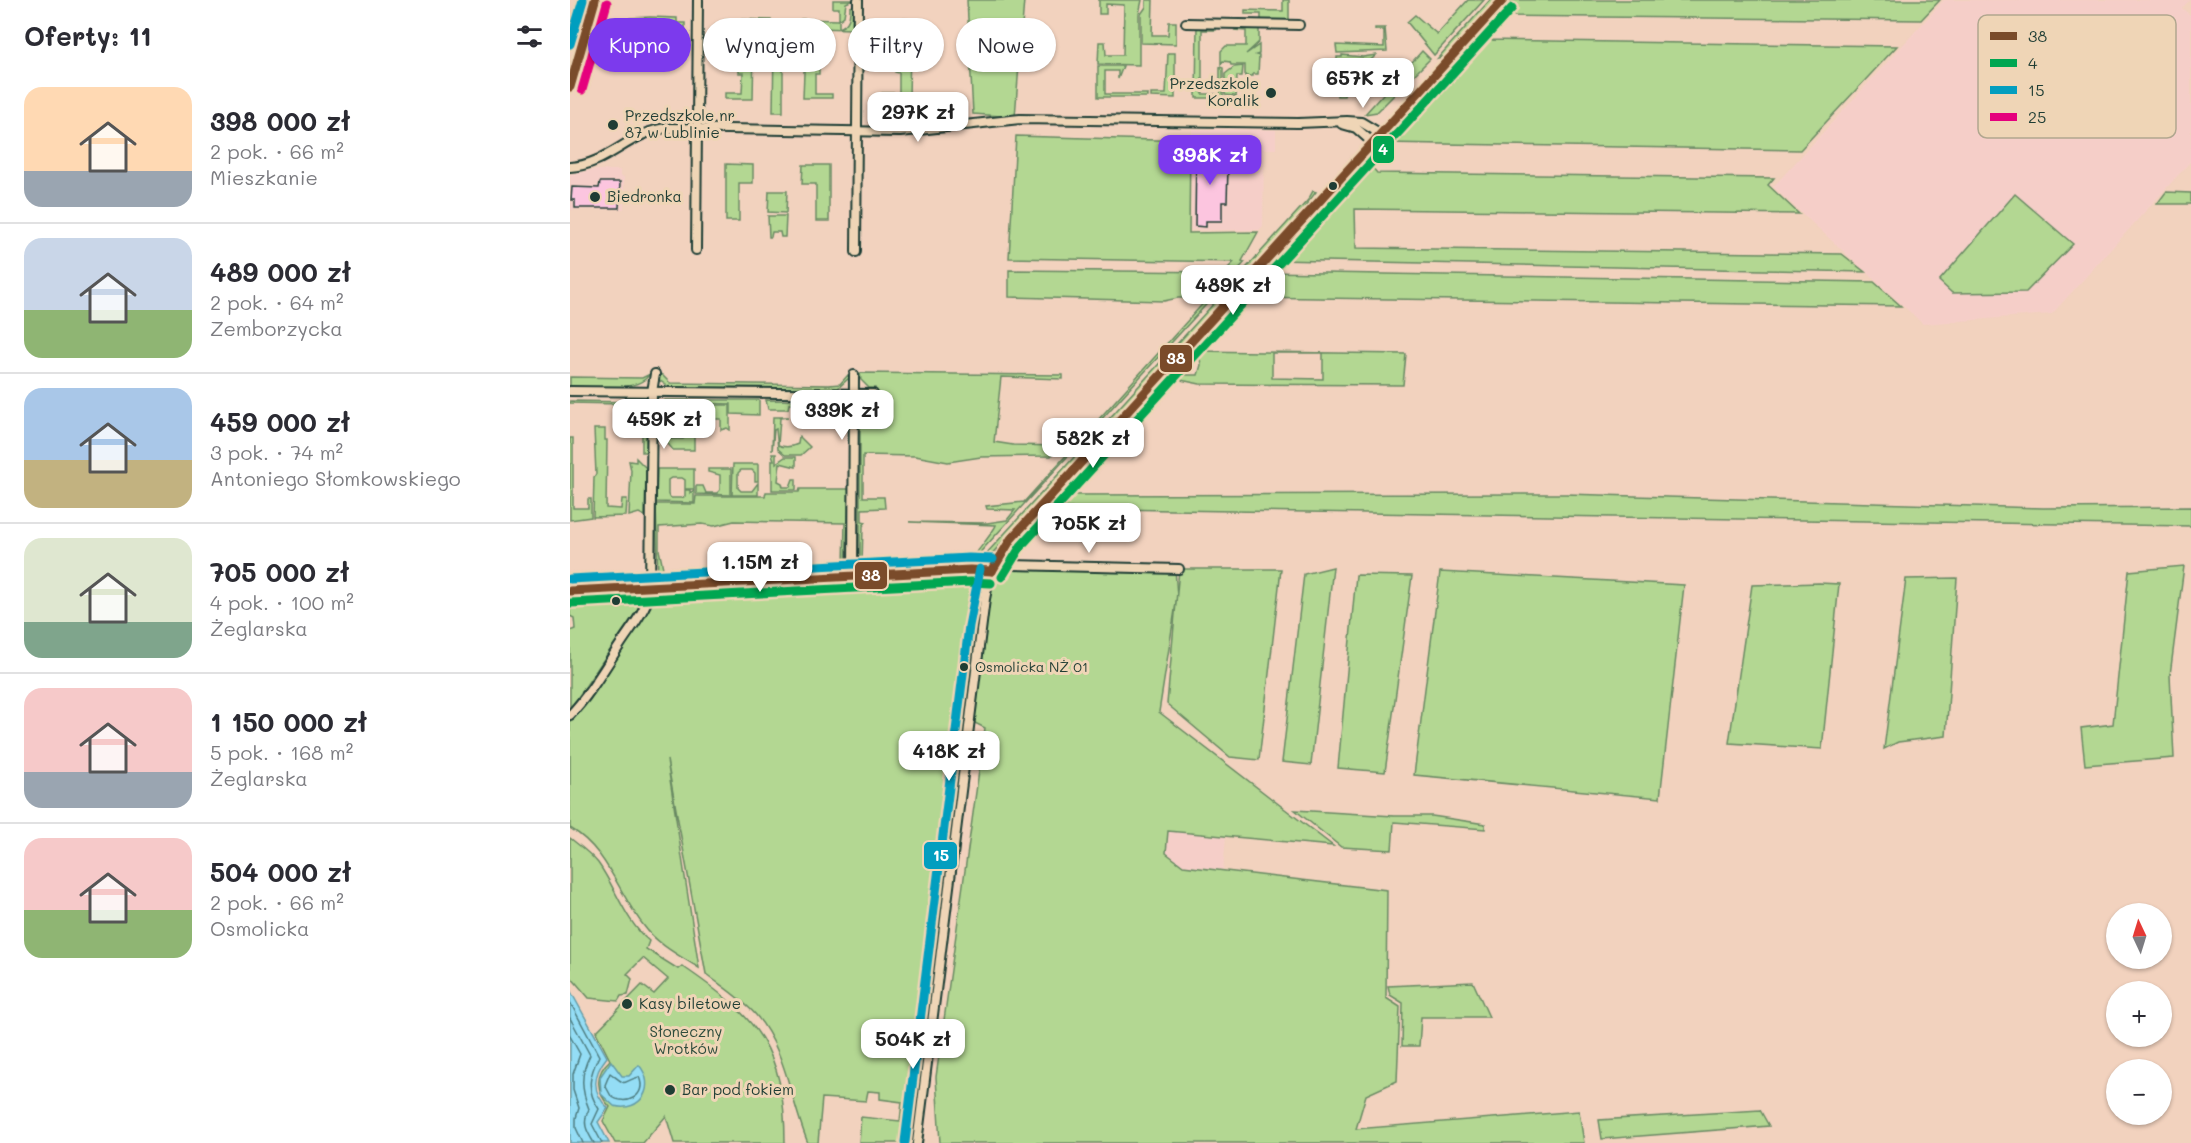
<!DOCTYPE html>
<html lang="pl">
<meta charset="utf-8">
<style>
:root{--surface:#fff;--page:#f7f7f7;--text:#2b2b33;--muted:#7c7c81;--line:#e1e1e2;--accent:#7c3aed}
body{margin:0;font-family:Mali,sans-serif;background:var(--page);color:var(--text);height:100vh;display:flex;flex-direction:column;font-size:22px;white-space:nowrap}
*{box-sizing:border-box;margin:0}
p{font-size:20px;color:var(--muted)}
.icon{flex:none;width:33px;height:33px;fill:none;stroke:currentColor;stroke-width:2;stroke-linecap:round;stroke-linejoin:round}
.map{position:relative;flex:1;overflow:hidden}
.panel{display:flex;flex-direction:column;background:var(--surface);width:570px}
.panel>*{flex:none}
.banner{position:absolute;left:18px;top:18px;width:570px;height:54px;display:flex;gap:12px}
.needle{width:39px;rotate:356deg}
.buttons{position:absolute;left:1536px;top:903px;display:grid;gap:12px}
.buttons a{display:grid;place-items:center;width:66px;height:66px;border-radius:50%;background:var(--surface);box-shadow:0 2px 4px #0004;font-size:30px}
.price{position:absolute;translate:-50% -51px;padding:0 14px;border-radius:12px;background:#fff;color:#222;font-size:20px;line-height:39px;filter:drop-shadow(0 2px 3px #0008)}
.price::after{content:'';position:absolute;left:50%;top:36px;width:18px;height:14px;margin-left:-9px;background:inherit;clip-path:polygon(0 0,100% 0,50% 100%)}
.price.on{background:var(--accent);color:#fff}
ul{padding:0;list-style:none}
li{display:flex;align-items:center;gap:18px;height:150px;padding:0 24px}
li+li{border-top:2px solid var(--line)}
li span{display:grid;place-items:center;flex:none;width:168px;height:120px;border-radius:18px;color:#555}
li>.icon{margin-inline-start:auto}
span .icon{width:72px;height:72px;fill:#fffc;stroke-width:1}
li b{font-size:26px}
h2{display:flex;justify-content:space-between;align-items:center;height:72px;padding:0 24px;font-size:26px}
.pill{padding:0 21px;border-radius:27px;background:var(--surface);box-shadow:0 2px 4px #0004;font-size:21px;line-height:54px}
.pill.on{background:var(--accent);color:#fff}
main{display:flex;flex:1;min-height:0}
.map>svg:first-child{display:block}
.built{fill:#f5cec8}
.green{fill:#b3d792;stroke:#698a63;stroke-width:1.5;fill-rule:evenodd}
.water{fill:#94ddf5;stroke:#659da8;stroke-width:1.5}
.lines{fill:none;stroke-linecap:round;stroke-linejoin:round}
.shore{stroke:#4e7d81;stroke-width:1.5}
.building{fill:#fcc5df;stroke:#1f3d34;stroke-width:1.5}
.minor-casing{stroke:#1f3d34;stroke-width:12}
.minor{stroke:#efd5b6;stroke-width:8}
.bus-1-casing{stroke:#efd5b6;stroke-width:14}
.bus-2-casing{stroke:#efd5b6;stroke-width:14}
.bus-3-casing{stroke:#efd5b6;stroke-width:14}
.bus-4-casing{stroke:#efd5b6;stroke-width:14}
.bus-1{stroke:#7a4b2a;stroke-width:9}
.bus-2{stroke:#00a651;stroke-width:9}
.bus-3{stroke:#039ebf;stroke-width:9}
.bus-4{stroke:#e5007d;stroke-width:9}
.poi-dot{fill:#1f3d34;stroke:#efd5b6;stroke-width:2}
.labels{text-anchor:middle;stroke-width:6;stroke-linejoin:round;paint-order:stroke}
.bus-label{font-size:14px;fill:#1f3d34;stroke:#efd5b6;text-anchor:start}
.poi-label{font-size:15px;fill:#1f3d34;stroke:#efd5b6;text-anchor:start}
.park-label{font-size:15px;fill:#2e4c3d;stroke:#efd5b6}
.key{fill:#efd5b6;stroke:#b1a78f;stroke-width:1.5}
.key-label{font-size:16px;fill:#1f3d34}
.line-badge{stroke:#efd5b6;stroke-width:2}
.badge-label{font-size:16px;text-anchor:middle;font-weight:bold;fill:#fff}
</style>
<main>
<section class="panel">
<h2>Oferty: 11<svg class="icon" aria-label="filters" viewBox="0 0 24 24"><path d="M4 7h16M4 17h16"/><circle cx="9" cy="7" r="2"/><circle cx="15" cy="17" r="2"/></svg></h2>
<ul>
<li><span style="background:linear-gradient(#ffd9b3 70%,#9aa5b1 0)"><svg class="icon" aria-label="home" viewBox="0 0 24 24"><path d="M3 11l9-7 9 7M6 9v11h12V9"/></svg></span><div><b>398 000 zł</b><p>2 pok. · 66 m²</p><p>Mieszkanie</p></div></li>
<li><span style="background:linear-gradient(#c9d6e8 60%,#8fb573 0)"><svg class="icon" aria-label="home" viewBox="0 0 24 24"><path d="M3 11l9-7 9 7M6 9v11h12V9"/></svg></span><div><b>489 000 zł</b><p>2 pok. · 64 m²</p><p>Zemborzycka</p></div></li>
<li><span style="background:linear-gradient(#a9c7e8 60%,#c2b280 0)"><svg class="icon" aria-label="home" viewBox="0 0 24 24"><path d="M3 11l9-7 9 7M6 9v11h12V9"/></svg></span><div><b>459 000 zł</b><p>3 pok. · 74 m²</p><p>Antoniego Słomkowskiego</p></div></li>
<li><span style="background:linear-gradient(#dfe7d0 70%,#7fa58c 0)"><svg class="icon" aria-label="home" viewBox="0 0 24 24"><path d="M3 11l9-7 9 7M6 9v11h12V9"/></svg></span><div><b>705 000 zł</b><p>4 pok. · 100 m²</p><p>Żeglarska</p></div></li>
<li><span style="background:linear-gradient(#f6c9c9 70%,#9aa5b1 0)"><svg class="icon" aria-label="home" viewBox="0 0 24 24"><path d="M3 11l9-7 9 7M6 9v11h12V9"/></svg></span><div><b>1 150 000 zł</b><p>5 pok. · 168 m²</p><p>Żeglarska</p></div></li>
<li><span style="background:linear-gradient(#f6c9c9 60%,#8fb573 0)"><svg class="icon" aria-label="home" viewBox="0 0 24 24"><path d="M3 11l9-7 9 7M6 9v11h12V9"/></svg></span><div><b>504 000 zł</b><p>2 pok. · 66 m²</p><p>Osmolicka</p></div></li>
</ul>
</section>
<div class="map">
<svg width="1621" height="1143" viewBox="0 0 1621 1143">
<rect width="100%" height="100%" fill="#f2d2be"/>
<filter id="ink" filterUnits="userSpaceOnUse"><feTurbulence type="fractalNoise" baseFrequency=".0167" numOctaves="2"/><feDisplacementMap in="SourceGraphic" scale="12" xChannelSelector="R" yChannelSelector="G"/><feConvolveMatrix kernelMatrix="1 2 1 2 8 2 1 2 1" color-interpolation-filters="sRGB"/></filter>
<g filter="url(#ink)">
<!-- built -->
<g class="built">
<polygon points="1374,0 1620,0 1612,8 1621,16 1621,161 1482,314 1353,324 1203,187"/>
<polygon points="622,129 706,130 706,149 694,149 693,226 689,230 621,230"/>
<polygon points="24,170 50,170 50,176 54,177 54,209 0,210 0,174"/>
<polygon points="597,831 656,836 653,870 613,866 596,853"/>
</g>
<!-- green -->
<g class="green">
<path d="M263,0H283L276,3L274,16L269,20V28C280,24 280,16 280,7L283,6L282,29L246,28L240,31L241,28L231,27V32H222V24H230L231,19L269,20V8H263Z"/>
<polygon points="397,0 454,0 445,117 403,114"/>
<polygon points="529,0 572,0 569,14 569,65 528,64 529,42 535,42 536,55 553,55 554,5 536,4 536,14 529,14"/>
<polygon points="576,0 583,0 582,35 598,35 599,22 606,22 606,44 571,43 571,14 576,7"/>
<polygon points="713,0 719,0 719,22 691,21 691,14 675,14 675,10 713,11"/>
<polygon points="898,0 914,0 864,55 837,22 845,15 867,34"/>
<polygon points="920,0 927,0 878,55 868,58"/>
<polygon points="940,0 1370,0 1351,20 932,16 931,10"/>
<polygon points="80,17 107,18 107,23 115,23 115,31 106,31 106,26 60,26 60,18"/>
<polygon points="310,18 349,19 348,27 311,27 310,31 302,31 302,23 310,23"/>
<polygon points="155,19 201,20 201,28 155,27 154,31 146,31 146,24 154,24"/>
<polygon points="917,24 921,26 916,40 1327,46 1230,150 815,143"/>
<polygon points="627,25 646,25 646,30 632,30 632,94 650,94 650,67 653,68 653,98 626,98"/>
<polygon points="668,26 689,26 689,42 676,54 689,45 689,54 686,55 689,56 688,74 683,74 683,76 675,76 675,65 661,65 660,62 653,61 651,64 651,51 656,46 676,46 676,31 665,30"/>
<polygon points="805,28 815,28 817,51 767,53 766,45 814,47 814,30 805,30"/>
<polygon points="169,47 184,47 183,99 155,99 155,93 172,93 173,73 169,73"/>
<polygon points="204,47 213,47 213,112 203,112"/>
<polygon points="326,47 340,47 339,98 312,98 312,93 329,93 329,73 325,72"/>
<polygon points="235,48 249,48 249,74 245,74 245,94 262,94 262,98 233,98"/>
<polygon points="852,51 860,59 807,112 795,114"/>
<polygon points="598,53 605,53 605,98 581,97 581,94 596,94"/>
<polygon points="772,55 793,57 806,55 777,83 774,96 767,96 769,71 767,70 767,57 772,57"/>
<polygon points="528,66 553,66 548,79 548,71 535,71 535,94 577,94 577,97 528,97"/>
<polygon points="673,66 672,76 667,76 666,98 664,96 655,95 655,74 664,67"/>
<path d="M446,136L620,141L619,233L688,232L672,261L675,262L403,560L391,562L386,567L295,570L291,567L290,563V409L298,400L306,398L305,388H299L291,380L290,373L493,375V379L431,377L424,442L443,445L489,446L481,456L411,457L378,462L345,456L293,455V497H314L315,508L292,509V521L296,522L293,526L292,566C307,575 385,566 401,558C404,557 425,529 426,525L339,522L417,523L437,520L445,510L417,509L416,506L454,502L638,298H608L594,301L439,297V270L654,272L664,262L439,258Z"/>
<polygon points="795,159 807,173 1204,178 1198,185 1229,214 785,209 786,248 1272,254 1295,272 706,260"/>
<polygon points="156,164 183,165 183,183 169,183 169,221 156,221"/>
<polygon points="233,165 259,165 259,221 246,221 246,184 232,184"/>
<polygon points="199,191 217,191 216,213 198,212"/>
<polygon points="743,191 746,192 715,233 417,559 405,566 738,200"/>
<polygon points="1596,192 1621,193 1621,204 1587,204"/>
<polygon points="1445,194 1503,244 1456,292 1382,293 1369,281"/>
<polygon points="198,216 216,216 215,237 211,237 210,232 202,232 201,237 199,237"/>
<polygon points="695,272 1304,282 1331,306 671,297"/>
<path d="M625,351L836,354L833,385L630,384L601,378L613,365L616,375H628L631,365L630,358L623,364L616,362ZM702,353H753V379L702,378Z"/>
<path d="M84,372L92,375L100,383L259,385L270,384L278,375L279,378L268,388L99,387L89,380V375L80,373C70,394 21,386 0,386V377L72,378Z"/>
<polygon points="95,400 189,400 189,415 161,414 161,404 125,403 124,430 123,428 116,430 115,419 101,419 98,421 98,436 101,439 113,439 115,437 116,432 124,432 124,450 103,450 94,439 94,432 87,432 87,408"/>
<polygon points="196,400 270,401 279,409 279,415 268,415 268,404 219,404 218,409 198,409"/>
<polygon points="0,401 67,402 77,411 76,452 72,452 72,416 68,410 62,409 62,403 54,404 53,409 51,409 51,404 0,403"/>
<polygon points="126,405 160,405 160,430 157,428 151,430 151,419 136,419 133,421 133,428 126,428"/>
<path d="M203,417H218L210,418L208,445C215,448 222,447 228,444L229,436L240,447L231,455H215L208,449L206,429L204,430L202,451Z"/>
<polygon points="24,429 35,429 35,440 37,440 36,508 51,509 52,499 57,499 56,516 23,517 24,477 26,474"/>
<polygon points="0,438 3,438 3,508 18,508 18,499 21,499 21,517 0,520"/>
<polygon points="202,454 206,454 206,463 215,457 226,457 226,467 210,463 208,481 212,483 213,487 220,487 223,479 226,479 226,490 202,490 202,460 204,460"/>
<polygon points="66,458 76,468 75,516 69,513 59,516 61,470 59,461 66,462"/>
<polygon points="163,464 188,464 188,481 185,481 185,473 182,470 171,470 168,473 168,488 171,491 182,491 188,483 188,495 162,495"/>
<polygon points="87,469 124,469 124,489 115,489 115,480 112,478 101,478 98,480 98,495 101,498 112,498 115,496 115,490 120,490 120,493 124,490 124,503 86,502"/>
<polygon points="138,469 161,469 161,495 126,494 126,486 133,486 136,493 147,493 150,490 150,475 138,472"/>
<polygon points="230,489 279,489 276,565 274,564 275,523 164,521 144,526 132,524 89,527 89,550 95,577 110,577 125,573 130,576 228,573 228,575 98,581 88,577 86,504 125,504 126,496 195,496 196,492 229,492"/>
<polygon points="996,494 1473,508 1621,507 1621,526 479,508 493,495"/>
<polygon points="1614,566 1600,675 1604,758 1515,765 1511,728 1543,724 1559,571"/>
<polygon points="763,567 741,765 712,762 734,574"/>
<polygon points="428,568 605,568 607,597 589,712 763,846 598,831 596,853 613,866 817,890 816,998 830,1007 827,1081 796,1095 786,1129 1009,1111 1014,1143 370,1143 366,1077 415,728 401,721 421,589"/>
<polygon points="609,569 711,569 689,760 660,757 597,704"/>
<polygon points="870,572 1114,585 1090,798 844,775"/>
<polygon points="399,574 399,577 303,583 303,579"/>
<polygon points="786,575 842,576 815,772 768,768"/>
<polygon points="1387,578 1376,736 1328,742 1314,749 1336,579"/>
<polygon points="298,579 299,584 108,593 105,588"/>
<polygon points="403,580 413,585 384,811 381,821 383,821 343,1143 336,1143 402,619 405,597"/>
<path d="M399,581L401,599L332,1143H289L291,1117L330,1121L332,1102L310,1099V1092L298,1091L296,1101L252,1098L248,1143H238C221,1102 216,1050 186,1015C172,999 153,987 136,974L97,760L129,968C110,956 87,944 74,926C48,893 38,850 0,828V721L19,701L83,603L92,598L383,585Z"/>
<polygon points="1249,583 1269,584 1252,749 1159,743 1182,585"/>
<polygon points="0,601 30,605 67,603 70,606 0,709 0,631 5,629 4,618 0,616"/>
<polygon points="725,810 824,816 862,816 915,824 915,829 824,822 822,850 771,847"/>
<path d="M0,838C10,846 20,853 28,863C46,888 55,921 79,941L76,949L108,969L112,966C187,1017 215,1048 215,1143H104L96,1116L73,1143H45L33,1121L40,1107C26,1092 24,1074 40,1060L26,1032L72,985L84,994L98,979L73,958L57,974L62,979L58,995L51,996L48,1001L19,998L0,976Z"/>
<polygon points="903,982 919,1017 851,1017 849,1046 832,1046 833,1003 820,995 818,986"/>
<polygon points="1190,1110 1199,1126 1032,1139 1029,1120"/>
</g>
<!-- water -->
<g class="water">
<path d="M0,990L37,1057C23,1074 21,1092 38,1108L28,1122L39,1143H0Z"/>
<path d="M41,1061L52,1076H59L69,1065C87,1086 71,1113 44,1106L31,1094L30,1077Z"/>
</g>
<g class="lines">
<!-- shore -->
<g class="shore">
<path d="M0,1002L29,1056C20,1074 15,1089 29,1109L22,1124L32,1143"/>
<path d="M0,1018L20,1055C10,1074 11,1089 19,1109C12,1123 16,1130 24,1143"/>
<polyline points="0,1036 10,1054 3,1074 3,1090 9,1108 6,1118 6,1128 13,1143"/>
<path d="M40,1073C60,1088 49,1082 69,1077C78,1096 55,1107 41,1096L35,1085Z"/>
</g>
</g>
<!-- building -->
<g class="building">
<polygon points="626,149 654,149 654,168 658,168 657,202 652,202 652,221 636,221 636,227 625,226"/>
<polygon points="30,182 50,182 49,208 5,208 5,200 1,200 2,187 29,188"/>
</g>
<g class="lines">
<!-- minor casing -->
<g class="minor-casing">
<g id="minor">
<polyline points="616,23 729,25"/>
<polyline points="0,27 17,30"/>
<polyline points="0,87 25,0"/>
<polyline points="772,124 786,128 803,143"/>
<path d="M0,167C38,165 60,131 98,128L330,132L450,119L728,123L777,121L791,122L811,134"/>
<polyline points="126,250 128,0"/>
<polyline points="286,252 288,0"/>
<polyline points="0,391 303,394"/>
<polyline points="425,563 441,565 609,569"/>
<polyline points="283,576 284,375"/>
<polyline points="0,591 400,570 422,571"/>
<path d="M0,715C20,694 34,669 50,645C61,628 75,612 80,592L82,392L85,374"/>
<path d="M347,1143L415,599C419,575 427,557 441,539L933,0"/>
</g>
</g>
<!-- minor -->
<use href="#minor" class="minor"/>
<!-- bus-1 casing -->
<g class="bus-1-casing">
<g id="bus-1">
<polyline points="0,87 25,0"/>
<polyline points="422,571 441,539 933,0"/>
<polyline points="0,591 400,570 422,571"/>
</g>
</g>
<!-- bus-2 casing -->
<g class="bus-2-casing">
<g id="bus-2">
<polyline points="432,577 451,546 942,8"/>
<polyline points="1,603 400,582 421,583"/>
</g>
</g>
<!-- bus-3 casing -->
<g class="bus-3-casing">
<g id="bus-3">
<polyline points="0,44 13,0"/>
<polyline points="0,579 399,558 423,559"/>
<polyline points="335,1142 399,626 410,569"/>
</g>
</g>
<!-- bus-4 casing -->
<g class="bus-4-casing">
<polyline id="bus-4" points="12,90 37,3"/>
</g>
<!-- bus-1 -->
<use href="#bus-1" class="bus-1"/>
<!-- bus-2 -->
<use href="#bus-2" class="bus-2"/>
<!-- bus-3 -->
<use href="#bus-3" class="bus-3"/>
<!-- bus-4 -->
<use href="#bus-4" class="bus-4"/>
</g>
</g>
<!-- markers -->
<g class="poi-dot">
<circle cx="701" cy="93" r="6"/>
<circle cx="43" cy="125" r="6"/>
<circle cx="763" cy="186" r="5"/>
<circle cx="25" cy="197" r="6"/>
<circle cx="46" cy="601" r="5"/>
<circle cx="394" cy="667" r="5"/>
<circle cx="57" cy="1004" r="6"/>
<circle cx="100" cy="1090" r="6"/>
</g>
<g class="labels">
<!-- bus labels -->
<g class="bus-label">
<text x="405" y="672">Osmolicka NŻ 01</text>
</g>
<!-- poi labels -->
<g class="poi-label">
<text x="689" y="89" text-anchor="end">Przedszkole<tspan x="689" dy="17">Koralik</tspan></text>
<text x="55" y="121">Przedszkole nr<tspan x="55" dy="17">87 w Lublinie</tspan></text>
<text x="37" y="202">Biedronka</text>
<text x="69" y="1009">Kasy biletowe</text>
<text x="112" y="1095">Bar pod fokiem</text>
</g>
<!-- park labels -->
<g class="park-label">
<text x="116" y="1037">Słoneczny<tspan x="116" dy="17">Wrotków</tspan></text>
</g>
</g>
<!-- legend -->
<rect x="1408" y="15" width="198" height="123" rx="9" class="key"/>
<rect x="1420" y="32" width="27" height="8" fill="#7a4b2a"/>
<rect x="1420" y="59" width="27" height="8" fill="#00a651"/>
<rect x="1420" y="86" width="27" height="8" fill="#039ebf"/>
<rect x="1420" y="113" width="27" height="8" fill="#e5007d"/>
<g class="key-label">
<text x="1458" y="42">38</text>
<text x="1458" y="69">4</text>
<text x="1458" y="96">15</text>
<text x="1458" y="123">25</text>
</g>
<g class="line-badge">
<rect x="802" y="135" width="23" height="29" rx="6" fill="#00a651"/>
<rect x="589" y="344" width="34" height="29" rx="6" fill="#7a4b2a"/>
<rect x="284" y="561" width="34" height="29" rx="6" fill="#7a4b2a"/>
<rect x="353" y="841" width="35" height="29" rx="6" fill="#039ebf"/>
</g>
<g class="badge-label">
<text x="813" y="155">4</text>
<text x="606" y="364">38</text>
<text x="301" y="581">38</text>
<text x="371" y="861">15</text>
</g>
</svg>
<div class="buttons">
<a><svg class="needle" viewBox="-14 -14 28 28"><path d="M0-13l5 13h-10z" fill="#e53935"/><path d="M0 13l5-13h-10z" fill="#7c7c81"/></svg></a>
<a>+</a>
<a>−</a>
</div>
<b class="price" style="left:793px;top:109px">657K zł</b>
<b class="price" style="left:348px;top:143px">297K zł</b>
<b class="price on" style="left:640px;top:186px">398K zł</b>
<b class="price" style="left:663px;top:316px">489K zł</b>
<b class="price" style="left:272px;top:441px">339K zł</b>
<b class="price" style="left:94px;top:450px">459K zł</b>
<b class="price" style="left:523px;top:469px">582K zł</b>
<b class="price" style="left:519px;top:554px">705K zł</b>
<b class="price" style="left:190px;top:593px">1.15M zł</b>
<b class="price" style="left:379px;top:782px">418K zł</b>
<b class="price" style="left:343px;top:1070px">504K zł</b>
<div class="banner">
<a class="pill on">Kupno</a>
<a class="pill">Wynajem</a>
<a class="pill">Filtry</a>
<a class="pill">Nowe</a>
</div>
</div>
</main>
